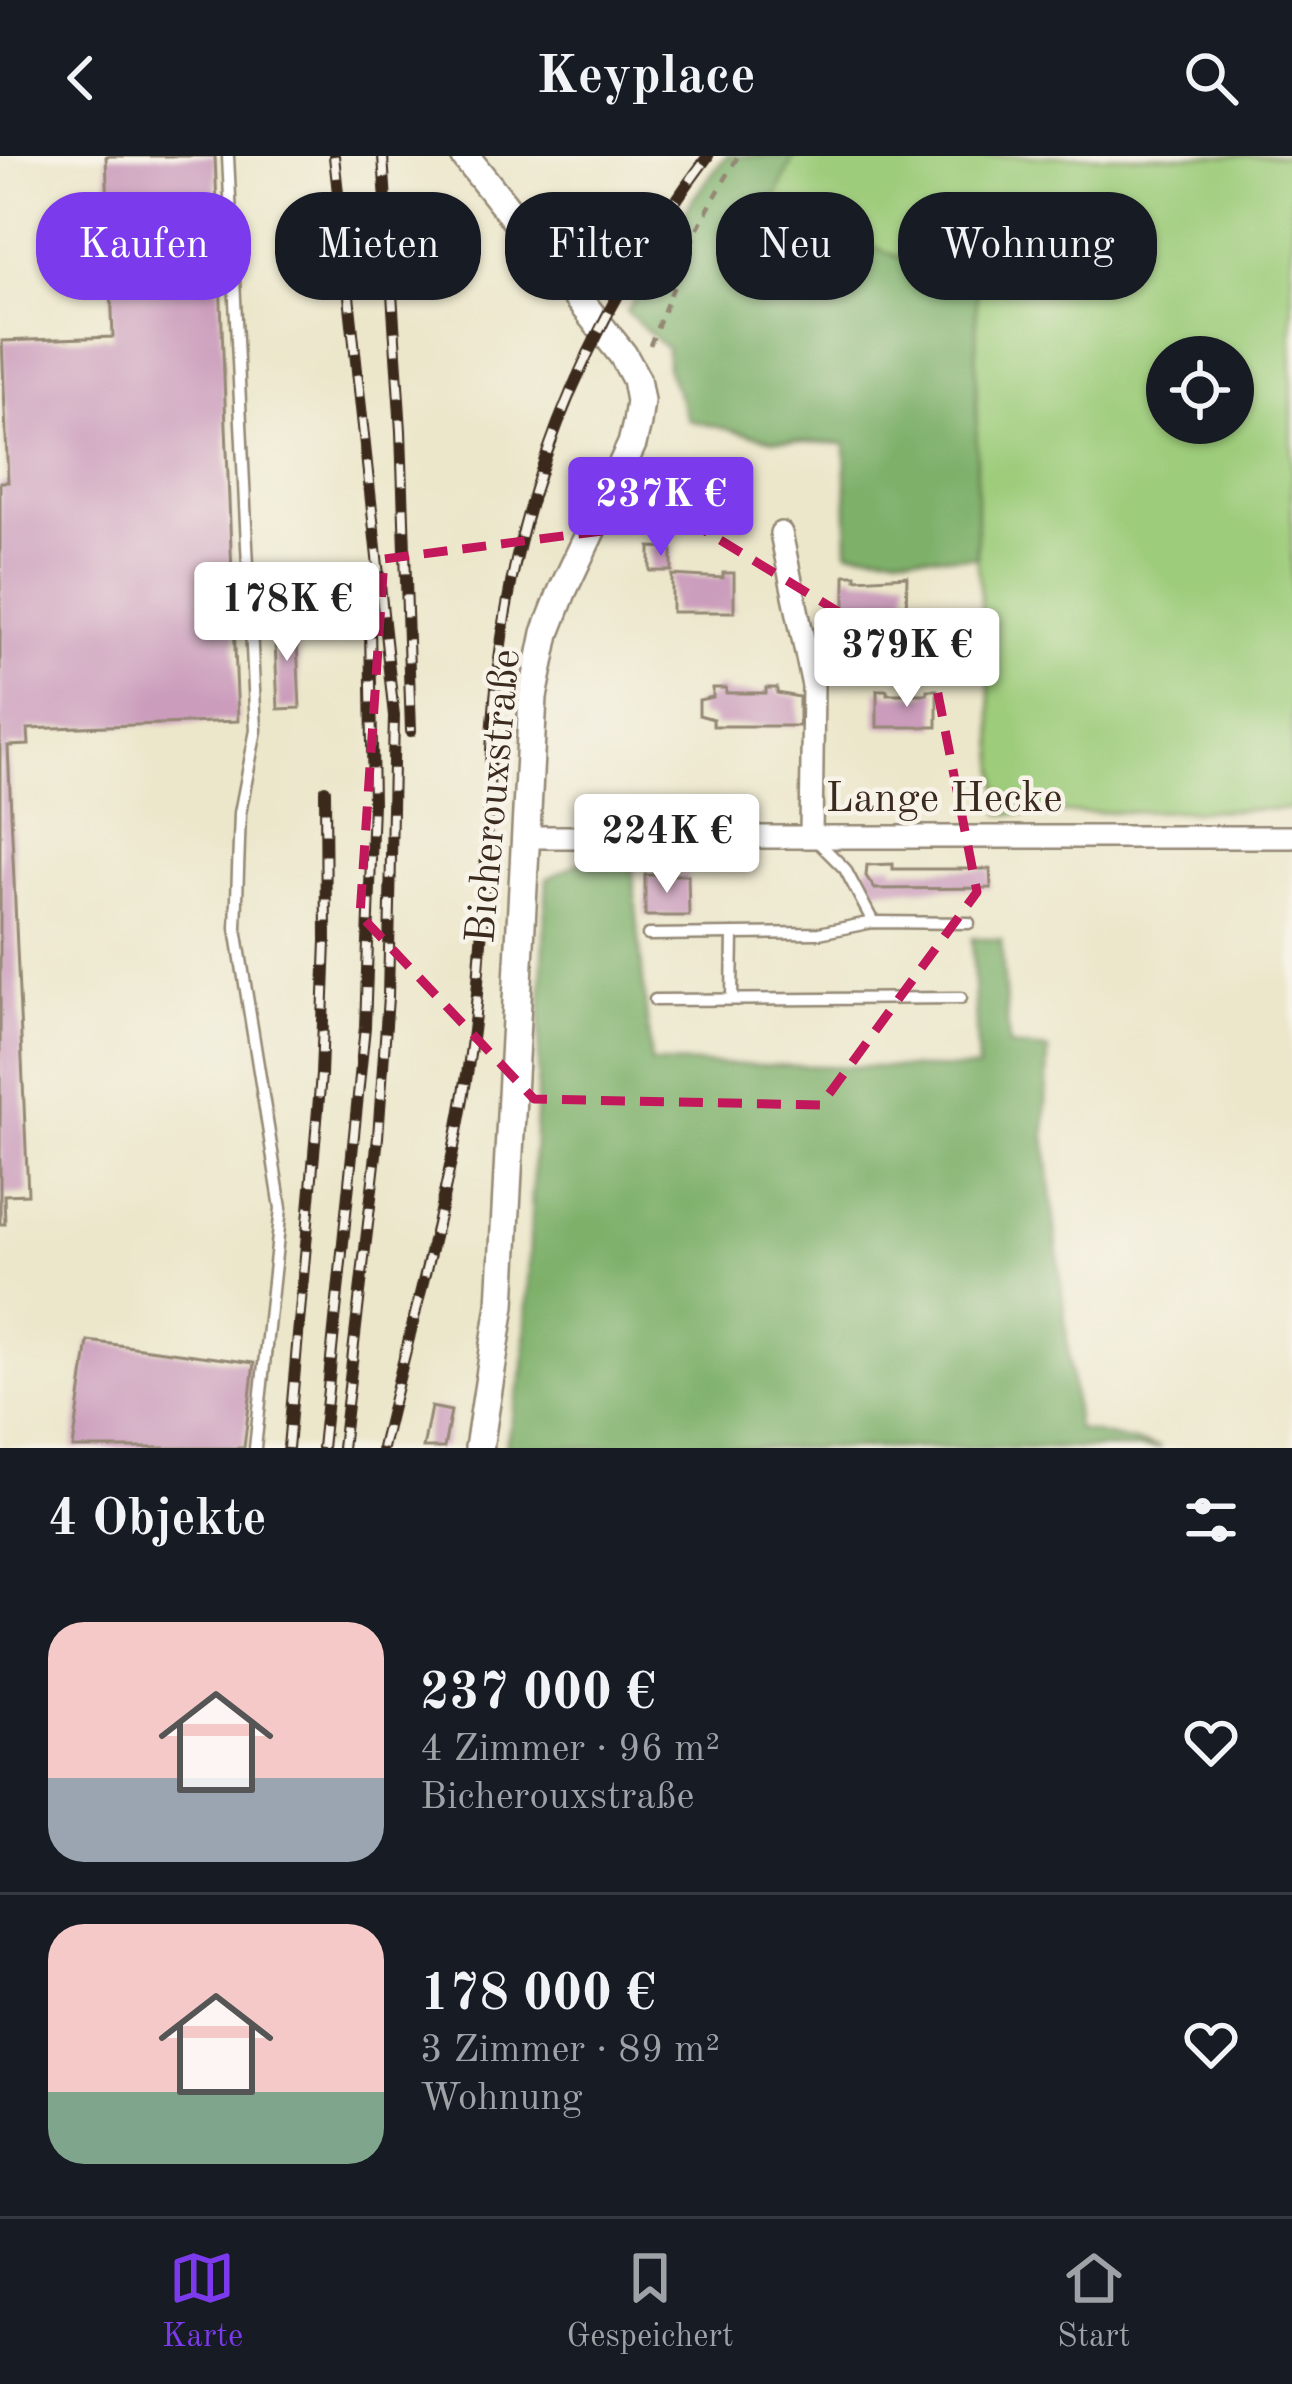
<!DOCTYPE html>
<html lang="de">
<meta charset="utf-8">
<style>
:root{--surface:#171b24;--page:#242831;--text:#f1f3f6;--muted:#9ea1a6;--line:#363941;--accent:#7c3aed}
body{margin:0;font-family:"Old Standard TT",serif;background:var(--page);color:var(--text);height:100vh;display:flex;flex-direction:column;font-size:45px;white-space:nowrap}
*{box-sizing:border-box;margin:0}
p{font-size:39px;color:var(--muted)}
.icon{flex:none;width:66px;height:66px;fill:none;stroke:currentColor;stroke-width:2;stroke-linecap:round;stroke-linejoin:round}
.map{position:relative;height:1292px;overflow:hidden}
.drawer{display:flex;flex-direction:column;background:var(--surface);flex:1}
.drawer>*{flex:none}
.guide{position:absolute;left:36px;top:36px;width:1221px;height:108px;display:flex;gap:24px}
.tools{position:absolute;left:1146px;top:180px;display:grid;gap:24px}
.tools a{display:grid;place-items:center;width:108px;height:108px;border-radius:50%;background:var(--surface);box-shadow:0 3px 9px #0004;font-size:60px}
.price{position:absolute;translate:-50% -102px;padding:0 27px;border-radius:12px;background:#fff;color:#222;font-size:39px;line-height:78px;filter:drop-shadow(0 3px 6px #0008)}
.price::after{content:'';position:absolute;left:50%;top:72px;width:36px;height:27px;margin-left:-18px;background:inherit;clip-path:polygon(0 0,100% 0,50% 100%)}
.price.active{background:var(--accent);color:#fff}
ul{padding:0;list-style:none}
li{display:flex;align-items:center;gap:36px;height:300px;padding:0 48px}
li+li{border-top:3px solid var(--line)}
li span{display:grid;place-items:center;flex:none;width:336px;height:240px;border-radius:36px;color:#555}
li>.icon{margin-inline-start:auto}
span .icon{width:144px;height:144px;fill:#fffc;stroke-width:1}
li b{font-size:51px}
h2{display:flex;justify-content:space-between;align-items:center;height:144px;padding:0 48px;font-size:51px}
.tag{padding:0 42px;border-radius:48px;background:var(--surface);box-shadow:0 3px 9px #0004;font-size:42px;line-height:108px}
.tag.active{background:var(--accent);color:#fff}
header{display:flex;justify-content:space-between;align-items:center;height:156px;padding:0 48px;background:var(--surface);font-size:54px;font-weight:700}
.tab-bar{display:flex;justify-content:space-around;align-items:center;height:168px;border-top:3px solid var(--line);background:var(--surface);font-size:33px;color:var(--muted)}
.tab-bar a{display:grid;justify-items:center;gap:6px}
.tab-bar .active{color:var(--accent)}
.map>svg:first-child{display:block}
.green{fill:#9dcc7a;stroke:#6c7b4c;stroke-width:3;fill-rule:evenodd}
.forest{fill:#7eb06a;stroke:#5c6d44;stroke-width:3}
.building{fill:#cb9cbc}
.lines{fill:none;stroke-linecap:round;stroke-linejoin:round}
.service-casing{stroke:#948874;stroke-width:15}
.minor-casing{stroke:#948874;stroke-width:26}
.tertiary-casing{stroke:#948874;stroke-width:32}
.path{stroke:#948874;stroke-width:4.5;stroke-dasharray:9 9;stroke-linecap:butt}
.service{stroke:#fff;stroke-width:10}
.minor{stroke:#fff;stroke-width:21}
.tertiary{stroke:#fff;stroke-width:27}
.rail-casing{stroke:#3b2a1e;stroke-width:12}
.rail{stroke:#f7f3e8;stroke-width:8;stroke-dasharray:22;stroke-linecap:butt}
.marked{fill:none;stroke:#c2185b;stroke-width:9;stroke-dasharray:24 15;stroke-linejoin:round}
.labels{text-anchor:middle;stroke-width:9;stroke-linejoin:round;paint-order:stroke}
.street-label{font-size:42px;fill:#3b2a1e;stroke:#f7f3e8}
</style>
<header><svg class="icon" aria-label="back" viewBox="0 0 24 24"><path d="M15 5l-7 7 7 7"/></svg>Keyplace<svg class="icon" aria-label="search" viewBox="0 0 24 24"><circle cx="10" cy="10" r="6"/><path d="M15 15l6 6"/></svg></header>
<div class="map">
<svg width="1292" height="1292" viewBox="0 0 1292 1292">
<rect width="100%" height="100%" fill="#f7f3e8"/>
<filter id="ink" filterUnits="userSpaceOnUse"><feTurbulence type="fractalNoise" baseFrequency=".00833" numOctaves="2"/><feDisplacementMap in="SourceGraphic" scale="24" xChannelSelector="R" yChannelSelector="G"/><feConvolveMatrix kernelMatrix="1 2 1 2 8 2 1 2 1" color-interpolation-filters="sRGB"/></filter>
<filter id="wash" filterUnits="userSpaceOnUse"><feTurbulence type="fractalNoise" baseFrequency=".004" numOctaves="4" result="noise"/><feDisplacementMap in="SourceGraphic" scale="48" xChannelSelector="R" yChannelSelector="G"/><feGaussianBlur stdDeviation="2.7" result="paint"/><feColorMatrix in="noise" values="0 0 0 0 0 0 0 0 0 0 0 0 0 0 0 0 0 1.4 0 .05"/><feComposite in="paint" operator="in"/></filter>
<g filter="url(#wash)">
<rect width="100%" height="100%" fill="#ece7cb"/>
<!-- green -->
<path class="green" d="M794,0H1292V653L1001,658L977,402L976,133L772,49ZM1167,201H1233V267H1167Z"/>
<!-- forest -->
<g class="forest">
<polygon points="726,0 794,0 772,49 976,133 977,402 848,395 845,288 774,284 688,264 667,211 667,193 627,156 692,44"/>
<polygon points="580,706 632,708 651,907 978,913 972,782 1001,784 1009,890 1048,894 1045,980 1077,1273 1161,1292 505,1292 524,1212 547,723"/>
</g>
<g id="blocks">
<!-- building -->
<g class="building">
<polygon points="106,0 215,0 238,565 28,573 29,589 8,590 28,1038 4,1039 5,1068 0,1068 0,326 8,326 2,185 113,181"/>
<polygon points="650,391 672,392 672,415 650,415"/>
<polygon points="723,417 734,417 734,456 672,456 672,419 723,422"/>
<polygon points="845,419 856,419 856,423 907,420 906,458 845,457"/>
<polygon points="296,463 300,552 278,553 274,464"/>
<polygon points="713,532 726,532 726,537 766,537 766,532 777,532 777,537 799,541 799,570 713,570 713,563 699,559 699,544 713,541"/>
<polygon points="877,534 887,534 887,538 927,538 927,534 937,534 937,571 877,571"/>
<polygon points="893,708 893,713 990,713 991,732 875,733 866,720 867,709"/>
<polygon points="645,719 688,719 689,760 645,760"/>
<polygon points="88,1185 254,1207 244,1292 73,1292"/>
<polygon points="431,1251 451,1255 444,1292 423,1292"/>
</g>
</g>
</g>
<g filter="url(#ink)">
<use href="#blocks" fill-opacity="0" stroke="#948874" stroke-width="3"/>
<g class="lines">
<!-- service casing -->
<g class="service-casing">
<g id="service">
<polyline points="228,0 256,574 240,657 236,772 281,1052 255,1292"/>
<polyline points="817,685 845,713 873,766"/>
<polyline points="648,779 819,777 873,766 969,767"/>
<polyline points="732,842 733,778"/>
<polyline points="655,844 961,842"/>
</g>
</g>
<!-- minor casing -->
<g class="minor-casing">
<g id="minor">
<polyline points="781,377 813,530 811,678"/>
<polyline points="523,681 1292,681"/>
</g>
</g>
<!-- tertiary casing -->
<g class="tertiary-casing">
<polyline id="tertiary" points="465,0 623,199 636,223 640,245 637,267 632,288 562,436 546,477 533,541 501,1149 479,1292"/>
</g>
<!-- path -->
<polyline class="path" points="650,189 697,73 738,0"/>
<!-- service -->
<use href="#service" class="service"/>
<!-- minor -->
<use href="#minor" class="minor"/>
<!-- tertiary -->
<use href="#tertiary" class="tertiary"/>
<!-- rail casing -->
<g class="rail-casing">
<g id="rail">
<polyline points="334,0 394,560 388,841 378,981 342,1292"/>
<polyline points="383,0 401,275 411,575"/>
<polyline points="288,1292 321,919 326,785 325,634"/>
<polyline points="322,1292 365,871 373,647 370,470"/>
<path d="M382,1292C416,1147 459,1006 475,858C488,738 485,616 500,496C522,315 599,145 708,0"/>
</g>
</g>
<!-- rail -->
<use href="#rail" class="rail"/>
</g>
</g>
<!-- marked area -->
<path class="marked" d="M687,364L933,513L977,736L821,949L534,943L360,759L384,403Z"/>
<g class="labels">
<!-- street labels -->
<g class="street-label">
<text transform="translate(491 640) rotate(-85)" y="15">Bicherouxstraße</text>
<text x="944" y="655">Lange Hecke</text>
</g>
</g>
</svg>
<div class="tools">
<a><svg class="icon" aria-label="locate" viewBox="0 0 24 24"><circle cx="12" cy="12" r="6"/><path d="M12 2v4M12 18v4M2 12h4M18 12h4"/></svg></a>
</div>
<b class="price active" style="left:661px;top:403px">237K €</b>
<b class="price" style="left:287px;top:508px">178K €</b>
<b class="price" style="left:907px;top:554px">379K €</b>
<b class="price" style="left:667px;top:740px">224K €</b>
<div class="guide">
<a class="tag active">Kaufen</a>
<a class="tag">Mieten</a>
<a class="tag">Filter</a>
<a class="tag">Neu</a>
<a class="tag">Wohnung</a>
</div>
</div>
<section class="drawer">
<h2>4 Objekte<svg class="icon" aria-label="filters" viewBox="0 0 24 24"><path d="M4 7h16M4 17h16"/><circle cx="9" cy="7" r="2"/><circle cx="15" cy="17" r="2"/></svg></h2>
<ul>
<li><span style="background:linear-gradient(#f6c9c9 65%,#9aa5b1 0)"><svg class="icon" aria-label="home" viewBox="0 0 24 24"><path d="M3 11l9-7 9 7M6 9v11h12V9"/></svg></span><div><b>237 000 €</b><p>4 Zimmer · 96 m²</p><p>Bicherouxstraße</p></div><svg class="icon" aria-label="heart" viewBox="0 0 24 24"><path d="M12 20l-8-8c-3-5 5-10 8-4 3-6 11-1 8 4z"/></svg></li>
<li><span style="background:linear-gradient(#f6c9c9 70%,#7fa58c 0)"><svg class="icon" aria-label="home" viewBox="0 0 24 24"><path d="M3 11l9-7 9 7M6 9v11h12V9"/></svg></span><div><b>178 000 €</b><p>3 Zimmer · 89 m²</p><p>Wohnung</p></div><svg class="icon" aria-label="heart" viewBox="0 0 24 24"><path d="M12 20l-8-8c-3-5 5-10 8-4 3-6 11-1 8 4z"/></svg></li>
</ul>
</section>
<nav class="tab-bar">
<a class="active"><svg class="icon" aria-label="map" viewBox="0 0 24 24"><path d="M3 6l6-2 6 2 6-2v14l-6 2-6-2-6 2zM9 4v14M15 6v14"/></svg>Karte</a>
<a><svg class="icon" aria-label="saved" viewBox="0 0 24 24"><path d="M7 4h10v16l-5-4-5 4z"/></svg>Gespeichert</a>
<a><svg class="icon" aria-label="home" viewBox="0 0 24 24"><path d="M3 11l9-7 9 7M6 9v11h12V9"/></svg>Start</a>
</nav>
